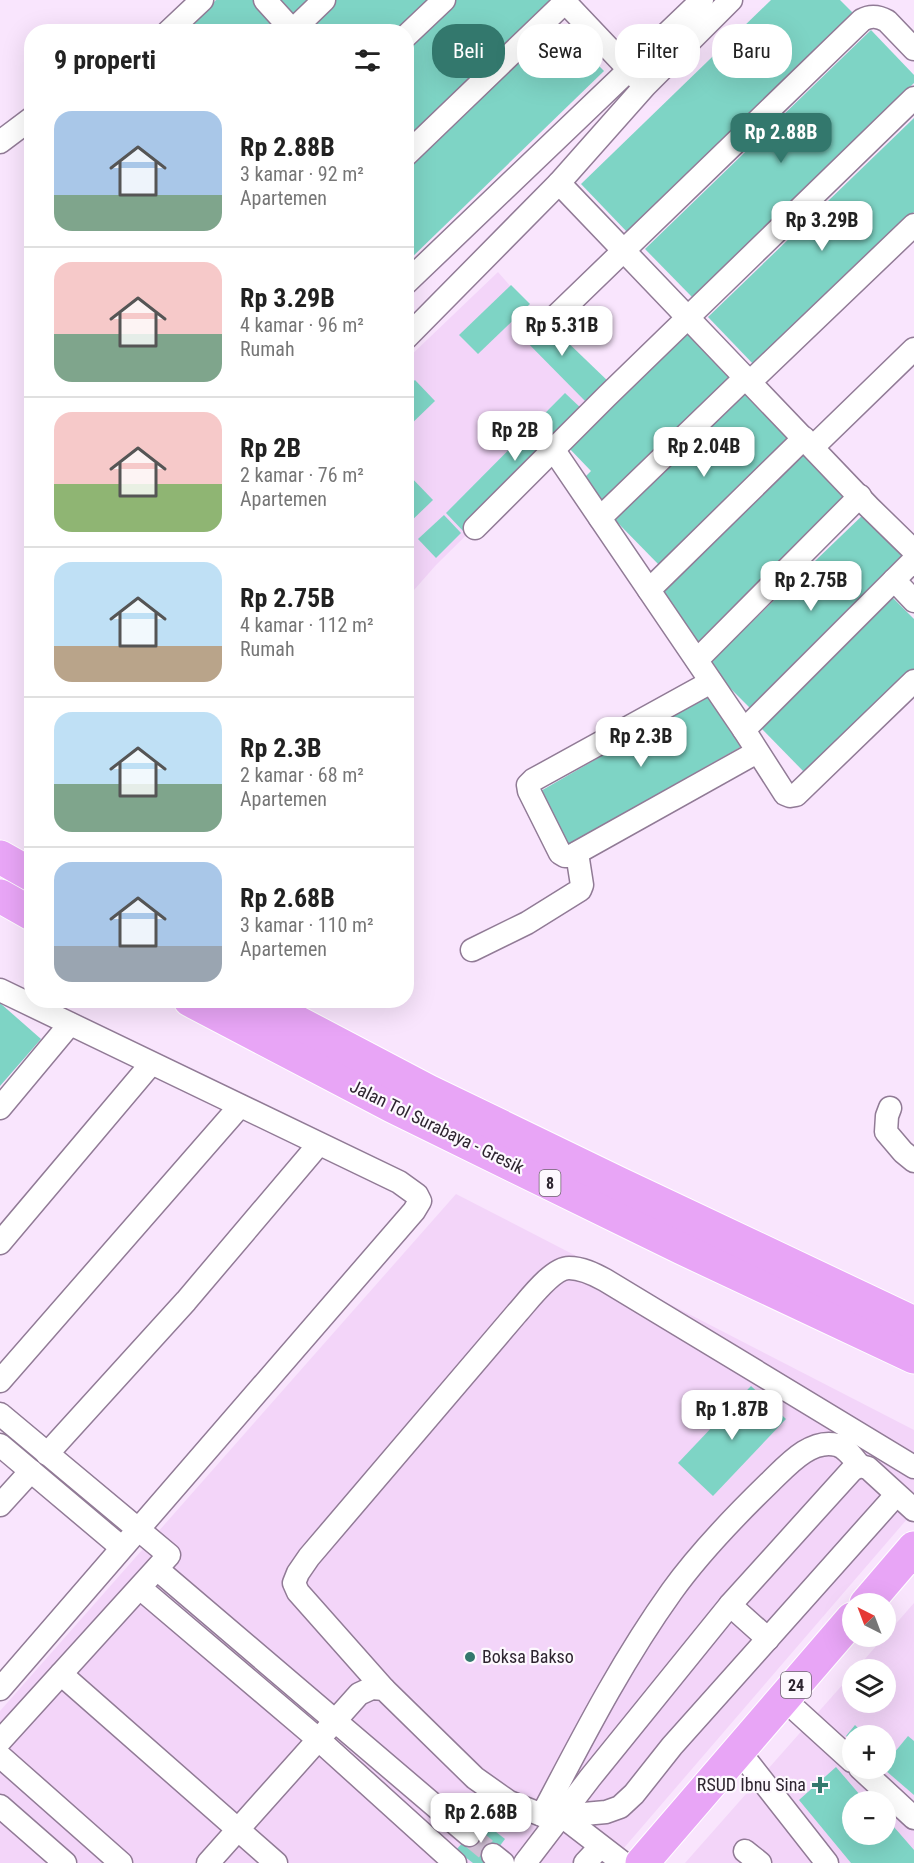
<!DOCTYPE html>
<html lang="id">
<meta charset="utf-8">
<style>
:root{--surface:#fff;--page:#f2f2f2;--text:#222;--muted:#767676;--line:#e0e0e0;--accent:#33786d}
body{margin:0;font-family:"Roboto Condensed",sans-serif;background:var(--page);color:var(--text);height:100vh;display:flex;flex-direction:column;font-size:22px;white-space:nowrap}
*{box-sizing:border-box;margin:0}
p{font-size:20px;color:var(--muted)}
.icon{flex:none;width:33px;height:33px;fill:none;stroke:currentColor;stroke-width:2;stroke-linecap:round;stroke-linejoin:round}
.map{position:relative;flex:1;overflow:hidden}
.panel{position:absolute;left:24px;top:24px;width:390px;height:984px;display:flex;flex-direction:column;background:var(--surface);border-radius:24px;box-shadow:0 6px 24px #0002}
.panel>*{flex:none}
.hud{position:absolute;left:432px;top:24px;width:392px;height:54px;display:flex;gap:12px}
.needle{width:39px;rotate:318deg}
.controls{position:absolute;left:842px;top:1593px;display:grid;gap:12px}
.controls a{display:grid;place-items:center;width:54px;height:54px;border-radius:50%;background:var(--surface);box-shadow:0 6px 24px #0002;font-size:30px}
.price{position:absolute;translate:-50% -51px;padding:0 14px;border-radius:12px;background:#fff;color:#222;font-size:20px;line-height:39px;filter:drop-shadow(0 2px 3px #0008)}
.price::after{content:'';position:absolute;left:50%;top:36px;width:18px;height:14px;margin-left:-9px;background:inherit;clip-path:polygon(0 0,100% 0,50% 100%)}
.price.current{background:var(--accent);color:#fff}
ul{padding:0;list-style:none}
li{display:flex;align-items:center;gap:18px;height:150px;padding:0 30px}
li+li{border-top:2px solid var(--line)}
li span{display:grid;place-items:center;flex:none;width:168px;height:120px;border-radius:18px;color:#555}
li>.icon{margin-inline-start:auto}
span .icon{width:72px;height:72px;fill:#fffc;stroke-width:1}
li b{font-size:26px}
h2{display:flex;justify-content:space-between;align-items:center;height:72px;padding:0 30px;font-size:26px}
.pill{padding:0 21px;border-radius:24px;background:var(--surface);box-shadow:0 6px 24px #0002;font-size:21px;line-height:54px}
.pill.current{background:var(--accent);color:#fff}
.map>svg:first-child{display:block}
.built{fill:#f3d5f9;fill-rule:evenodd}
.building{fill:#7ed4c5}
.lines{fill:none;stroke-linecap:round;stroke-linejoin:round}
.minor-tunnel{stroke:#d0bfd4;stroke-width:22;stroke-dasharray:22 11;stroke-linecap:butt}
.minor-casing{stroke:#917b96;stroke-width:25}
.highway-casing{stroke:#fff;stroke-width:35}
.minor{stroke:#fff;stroke-width:22}
.highway{stroke:#e8a5f6;stroke-width:33}
.poi-dot{fill:#33786d;stroke:#fdf8fe;stroke-width:2}
.labels{text-anchor:middle;stroke-width:4.5;stroke-linejoin:round;paint-order:stroke}
.shield{fill:#fdf8fe;stroke:#6c646e;stroke-width:1.5}
.shield-label{font-size:16px;font-weight:bold;fill:#2e2530}
.street-label{font-size:18px;fill:#2e2530;stroke:#fdf8fe}
.poi-label{font-size:18px;fill:#2e2530;stroke:#fdf8fe;text-anchor:start}
</style>
<div class="map">
<svg width="914" height="1863" viewBox="0 0 914 1863">
<rect width="100%" height="100%" fill="#f9e5fd"/>
<!-- built -->
<g class="built">
<polygon points="498,272 607,396 436,565 407,598 407,359"/>
<polygon points="456,1194 914,1430 914,1511 611,1863 0,1863 0,1711"/>
<path d="M914,1603V1863H685L852,1674V1702H885V1670L856,1669ZM852,1736H885V1768H852ZM852,1802H885V1834H852Z"/>
</g>
<!-- building -->
<g class="building">
<polygon points="216,0 254,0 283,29 281,32 183,32"/>
<polygon points="276,0 313,0 294,19"/>
<polygon points="334,0 431,0 399,32 309,32 305,28"/>
<polygon points="453,0 551,0 409,137 406,134 406,45"/>
<polygon points="771,0 840,0 854,14 628,233 581,184"/>
<polygon points="557,23 604,71 406,263 406,169"/>
<polygon points="871,30 914,75 914,83 693,298 645,249"/>
<polygon points="914,118 914,212 755,366 708,317"/>
<polygon points="511,285 530,304 478,354 459,335"/>
<polygon points="533,309 611,384 589,405 514,329"/>
<polygon points="689,327 736,376 603,505 580,482 591,471 567,446"/>
<polygon points="415,380 435,401 406,429 406,388"/>
<polygon points="747,390 795,438 661,567 614,519"/>
<polygon points="565,393 584,411 464,532 446,513"/>
<polygon points="806,451 853,499 702,645 655,597"/>
<polygon points="406,472 433,500 406,526"/>
<polygon points="867,511 914,559 755,713 707,665"/>
<polygon points="444,515 461,533 436,558 418,539"/>
<polygon points="892,597 914,619 914,669 806,774 759,726"/>
<polygon points="713,692 744,745 569,845 539,792"/>
<polygon points="0,1003 41,1039 0,1086"/>
<polygon points="751,1386 786,1419 713,1496 678,1463"/>
<polygon points="855,1725 866,1736 852,1736 852,1741 846,1736"/>
<polygon points="908,1736 914,1741 914,1795 885,1770 885,1764"/>
<polygon points="836,1767 866,1802 852,1802 852,1834 885,1834 885,1821 887,1819 914,1850 914,1863 851,1863 799,1800"/>
<polygon points="482,1821 505,1839 487,1863 473,1863 456,1850"/>
</g>
<g class="lines">
<!-- minor-tunnel -->
<polyline class="minor-tunnel" points="469,1835 493,1855"/>
<!-- minor casing -->
<g class="minor-casing">
<g id="minor">
<polyline points="265,0 294,32"/>
<polyline points="563,0 638,79"/>
<polyline points="168,32 202,0"/>
<polyline points="291,32 324,0"/>
<polyline points="406,36 444,0"/>
<polyline points="0,142 32,118"/>
<polyline points="406,155 565,2"/>
<polyline points="559,183 869,507 914,551"/>
<polyline points="406,283 702,0"/>
<path d="M555,317L862,20C871,15 878,16 887,21L914,49"/>
<polyline points="406,338 559,183 645,86 731,0"/>
<polyline points="750,382 914,225"/>
<polyline points="813,447 914,349"/>
<polyline points="553,449 744,730 785,794 790,796 796,795 914,681"/>
<polyline points="600,518 746,377"/>
<polyline points="475,528 607,396 914,98"/>
<polyline points="894,580 914,601"/>
<polyline points="649,590 804,438"/>
<polyline points="697,660 860,496"/>
<polyline points="711,682 533,780 528,785 529,791 560,853 565,856 571,856 757,752"/>
<polyline points="744,730 914,560"/>
<polyline points="472,950 527,923 580,890 582,885 577,853"/>
<polyline points="0,990 399,1182 417,1195 420,1201 414,1211 0,1689"/>
<polyline points="0,1108 70,1024"/>
<polyline points="890,1108 887,1116 886,1132 903,1152 914,1161"/>
<polyline points="0,1243 151,1064"/>
<polyline points="0,1381 240,1106"/>
<polyline points="0,1414 169,1555 0,1741"/>
<polyline points="0,1445 121,1547"/>
<polyline points="47,1454 186,1301 319,1144"/>
<polyline points="0,1505 31,1471"/>
<polyline points="157,1569 469,1835"/>
<polyline points="140,1588 319,1740 455,1863"/>
<polyline points="730,1605 768,1639"/>
<polyline points="61,1674 276,1863"/>
<path d="M384,1689L298,1592L294,1583L298,1573L309,1557L517,1313C528,1301 552,1268 569,1268C582,1268 594,1274 605,1280L914,1467"/>
<polyline points="797,1711 852,1761"/>
<polyline points="739,1751 827,1863"/>
<polyline points="0,1756 121,1863"/>
<polyline points="860,1768 914,1818"/>
<polyline points="0,1806 65,1863"/>
<path d="M542,1815C582,1739 621,1662 672,1591C700,1552 734,1517 769,1483C786,1467 810,1438 837,1445C847,1448 854,1459 860,1466"/>
<polyline points="562,1816 623,1863"/>
<polyline points="745,1851 760,1863"/>
<polyline points="493,1855 503,1863"/>
<polyline points="208,1863 359,1694 372,1688 384,1689 475,1778 509,1802 542,1815 562,1816 606,1812 620,1807 634,1794 672,1746 896,1495"/>
<polyline points="525,1863 590,1778 730,1605 852,1470 860,1466 868,1468 914,1510"/>
<polyline points="585,1863 600,1847"/>
</g>
</g>
<!-- highway casing -->
<g class="highway-casing">
<g id="highway">
<polyline points="0,857 32,875"/>
<polyline points="0,896 32,914"/>
<polyline points="190,1000 392,1106 682,1248 914,1357"/>
<polyline points="255,1000 428,1091 618,1183 914,1323"/>
<polyline points="866,1604 914,1548"/>
<polyline points="642,1863 852,1619"/>
</g>
</g>
<!-- minor -->
<use href="#minor" class="minor"/>
<!-- highway -->
<use href="#highway" class="highway"/>
</g>
<!-- markers -->
<g class="poi-dot">
<circle cx="470" cy="1657" r="6"/>
<path d="M817 1776h6v6h6v6h-6v6h-6v-6h-6v-6h6z"/>
</g>
<g class="labels">
<!-- shield labels -->
<g class="shield">
<rect x="539.5" y="1170" width="21" height="26" rx="4.5"/>
<rect x="781" y="1672" width="30" height="26" rx="4.5"/>
</g>
<g class="shield-label">
<text x="550" y="1189">8</text>
<text x="796" y="1691">24</text>
</g>
<!-- street labels -->
<g class="street-label">
<text transform="translate(437 1127) rotate(26)" y="6">Jalan Tol Surabaya - Gresik</text>
</g>
<!-- poi labels -->
<g class="poi-label">
<text x="482" y="1663">Boksa Bakso</text>
<text x="806" y="1791" text-anchor="end">RSUD Ibnu Sina</text>
</g>
</g>
</svg>
<div class="controls">
<a><svg class="needle" viewBox="-14 -14 28 28"><path d="M0-13l5 13h-10z" fill="#e53935"/><path d="M0 13l5-13h-10z" fill="#767676"/></svg></a>
<a><svg class="icon" aria-label="layers" viewBox="0 0 24 24"><path d="M12 4l9 5-9 5-9-5zM3 14l9 5 9-5"/></svg></a>
<a>+</a>
<a>−</a>
</div>
<b class="price current" style="left:781px;top:164px">Rp 2.88B</b>
<b class="price" style="left:822px;top:252px">Rp 3.29B</b>
<b class="price" style="left:562px;top:357px">Rp 5.31B</b>
<b class="price" style="left:515px;top:462px">Rp 2B</b>
<b class="price" style="left:704px;top:478px">Rp 2.04B</b>
<b class="price" style="left:811px;top:612px">Rp 2.75B</b>
<b class="price" style="left:641px;top:768px">Rp 2.3B</b>
<b class="price" style="left:732px;top:1441px">Rp 1.87B</b>
<b class="price" style="left:481px;top:1844px">Rp 2.68B</b>
<div class="hud">
<a class="pill current">Beli</a>
<a class="pill">Sewa</a>
<a class="pill">Filter</a>
<a class="pill">Baru</a>
</div>
<section class="panel">
<h2>9 properti<svg class="icon" aria-label="filters" viewBox="0 0 24 24"><path d="M4 7h16M4 17h16"/><circle cx="9" cy="7" r="2"/><circle cx="15" cy="17" r="2"/></svg></h2>
<ul>
<li><span style="background:linear-gradient(#a9c7e8 70%,#7fa58c 0)"><svg class="icon" aria-label="home" viewBox="0 0 24 24"><path d="M3 11l9-7 9 7M6 9v11h12V9"/></svg></span><div><b>Rp 2.88B</b><p>3 kamar · 92 m²</p><p>Apartemen</p></div></li>
<li><span style="background:linear-gradient(#f6c9c9 60%,#7fa58c 0)"><svg class="icon" aria-label="home" viewBox="0 0 24 24"><path d="M3 11l9-7 9 7M6 9v11h12V9"/></svg></span><div><b>Rp 3.29B</b><p>4 kamar · 96 m²</p><p>Rumah</p></div></li>
<li><span style="background:linear-gradient(#f6c9c9 60%,#8fb573 0)"><svg class="icon" aria-label="home" viewBox="0 0 24 24"><path d="M3 11l9-7 9 7M6 9v11h12V9"/></svg></span><div><b>Rp 2B</b><p>2 kamar · 76 m²</p><p>Apartemen</p></div></li>
<li><span style="background:linear-gradient(#bfe0f5 70%,#b9a48a 0)"><svg class="icon" aria-label="home" viewBox="0 0 24 24"><path d="M3 11l9-7 9 7M6 9v11h12V9"/></svg></span><div><b>Rp 2.75B</b><p>4 kamar · 112 m²</p><p>Rumah</p></div></li>
<li><span style="background:linear-gradient(#bfe0f5 60%,#7fa58c 0)"><svg class="icon" aria-label="home" viewBox="0 0 24 24"><path d="M3 11l9-7 9 7M6 9v11h12V9"/></svg></span><div><b>Rp 2.3B</b><p>2 kamar · 68 m²</p><p>Apartemen</p></div></li>
<li><span style="background:linear-gradient(#a9c7e8 70%,#9aa5b1 0)"><svg class="icon" aria-label="home" viewBox="0 0 24 24"><path d="M3 11l9-7 9 7M6 9v11h12V9"/></svg></span><div><b>Rp 2.68B</b><p>3 kamar · 110 m²</p><p>Apartemen</p></div></li>
</ul>
</section>
</div>
